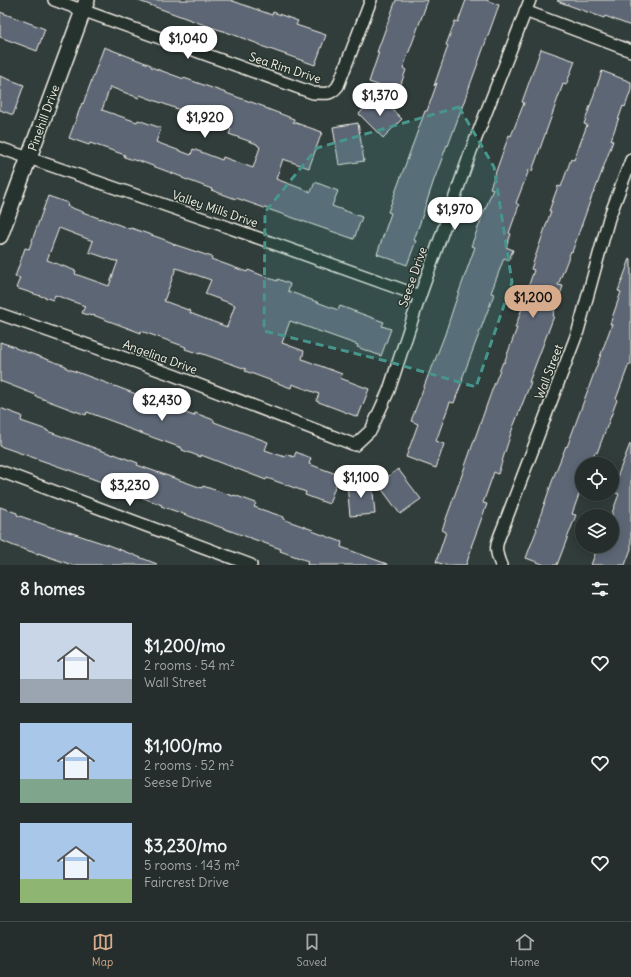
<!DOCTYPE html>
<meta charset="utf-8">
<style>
:root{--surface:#252e2c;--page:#313a38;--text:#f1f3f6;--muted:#a3a8a9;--line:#424a48;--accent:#d6ab8b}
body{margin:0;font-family:Delius,sans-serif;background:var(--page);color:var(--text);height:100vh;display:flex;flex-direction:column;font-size:15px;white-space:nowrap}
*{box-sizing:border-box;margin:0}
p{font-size:13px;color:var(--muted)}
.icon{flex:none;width:22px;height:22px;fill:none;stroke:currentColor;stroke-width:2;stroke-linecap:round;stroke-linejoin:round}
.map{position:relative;height:565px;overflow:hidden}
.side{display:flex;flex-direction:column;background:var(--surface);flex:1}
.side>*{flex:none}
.buttons{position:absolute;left:575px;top:457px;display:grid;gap:8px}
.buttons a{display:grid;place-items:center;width:44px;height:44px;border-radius:50%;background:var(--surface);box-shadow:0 2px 10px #0003,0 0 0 1px var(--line);font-size:20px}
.price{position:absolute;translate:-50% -34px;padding:0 9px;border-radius:14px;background:#fff;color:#222;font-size:13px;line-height:26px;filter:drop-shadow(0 1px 2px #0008)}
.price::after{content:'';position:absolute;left:50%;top:24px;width:12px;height:9px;margin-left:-6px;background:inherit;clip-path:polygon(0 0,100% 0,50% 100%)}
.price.selected{background:var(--accent);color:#111}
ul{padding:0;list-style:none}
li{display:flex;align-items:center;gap:12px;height:100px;padding:0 20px}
li span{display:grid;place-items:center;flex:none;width:112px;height:80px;border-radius:0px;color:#555}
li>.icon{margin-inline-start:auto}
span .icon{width:48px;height:48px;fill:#fffc;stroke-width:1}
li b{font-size:17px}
h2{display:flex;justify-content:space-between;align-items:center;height:48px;padding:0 20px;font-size:17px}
.tab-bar{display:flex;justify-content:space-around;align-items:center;height:56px;border-top:1px solid var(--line);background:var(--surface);font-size:11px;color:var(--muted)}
.tab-bar a{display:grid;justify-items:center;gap:2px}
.tab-bar .selected{color:var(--accent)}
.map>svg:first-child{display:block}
.building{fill:#5d6674;stroke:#f4f1e8;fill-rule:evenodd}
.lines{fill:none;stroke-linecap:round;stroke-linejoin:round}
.street-casing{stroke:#f4f1e8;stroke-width:14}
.secondary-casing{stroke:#f4f1e8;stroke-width:18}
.street{stroke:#26332d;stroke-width:11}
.secondary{stroke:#26332d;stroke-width:15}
.marked{fill:#48958c;fill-opacity:0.2;stroke:#48958c;stroke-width:3;stroke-dasharray:8 5;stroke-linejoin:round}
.labels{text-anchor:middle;stroke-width:3;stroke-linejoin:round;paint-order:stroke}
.street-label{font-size:12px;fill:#f4f1e8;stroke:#26332d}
</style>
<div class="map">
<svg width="631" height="565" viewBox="0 0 631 565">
<rect width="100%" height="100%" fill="#313d3b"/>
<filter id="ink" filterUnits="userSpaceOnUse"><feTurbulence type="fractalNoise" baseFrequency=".025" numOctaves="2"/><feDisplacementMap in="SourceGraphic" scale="8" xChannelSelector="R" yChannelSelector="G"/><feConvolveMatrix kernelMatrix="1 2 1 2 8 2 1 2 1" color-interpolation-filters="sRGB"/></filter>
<g filter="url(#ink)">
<!-- building -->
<g class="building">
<polygon points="139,0 230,0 272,15 273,12 298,21 296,25 326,35 315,65 261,46 261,45 229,33 199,23 139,1"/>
<polygon points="396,0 428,0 403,68 406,70 398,92 369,82 379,52 377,52"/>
<polygon points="466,0 486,0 499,5 448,146 447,145 434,180 424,210 424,211 414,240 416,241 407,265 377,254 391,213 388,212 425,111 427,111 437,83 434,86 448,46 446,45 455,21 458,22"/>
<polygon points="558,0 631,0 631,26 605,16 604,18 557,1"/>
<polygon points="0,12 45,29 37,51 0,37"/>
<path d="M104,47L151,65V67L184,79V78L265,107V108L294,119L293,122L322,132L309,168L283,159L276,179L311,192L315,182L338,191L332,206L362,217L354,239L256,205L236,198V199L211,190L212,189L182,178V177L137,160V161L124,157L125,155L90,143L89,145L69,138L82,103L83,104ZM110,87L139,98L140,95L231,129L229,134L257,144V145L260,147L253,168L223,157L222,160L193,149L191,155L156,142L161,128L138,120L137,122L102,110Z"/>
<polygon points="541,49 575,61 566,85 563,84 532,171 529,170 516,203 519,205 509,233 511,234 506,247 513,250 509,260 504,258 491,293 494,294 462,379 463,379 454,403 450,402 436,441 444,444 436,468 406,457 418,424 411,421 431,368 432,368 445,334 454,306 475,247 471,246 493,189 490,188 509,135 511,136 524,103 522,102"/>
<polygon points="602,71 631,82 631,90 625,107 623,106 611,140 613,141 601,174 594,193 593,193 572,252 571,251 558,285 563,286 553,315 554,316 529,382 531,382 512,430 498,474 494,472 483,503 487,504 471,547 472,547 466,565 445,565 436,562 446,532 442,530 463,472 492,390 503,362 504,363 517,328 515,328 525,300 524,299 534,270 531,269 551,211 549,211 558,186 561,187 571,159 574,160 587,125 584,124"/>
<polygon points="0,76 24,85 13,115 0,110"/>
<polygon points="377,95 402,119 383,138 359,114"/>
<polygon points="358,123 364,161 339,165 333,127"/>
<path d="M48,196L68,203L67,206L101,219V218L130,229L131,228L160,238L173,243V244L212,257L211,259L247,272L248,270L277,281L278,279L290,284L288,291L338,310L340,306L384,322L382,326L391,329L381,356L357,347L358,345L290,321L282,343L304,351L302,359L342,374L340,378L369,389L358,417L316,401L319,394L292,384L291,388L245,371L246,369L200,353V354L185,349L186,347L141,331V333L93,315L92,316L82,313L85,306L55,295L53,300L16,288L20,278L15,277L25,248L29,249ZM59,228L93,241L89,252L115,261H118L109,286L75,274L76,271L47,260ZM176,268L211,280L205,294L235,305L227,327L190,313L191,311L164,301Z"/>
<polygon points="630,259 631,260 631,365 629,364 616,399 617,400 597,453 595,452 590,464 582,464 582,486 572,514 576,515 557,565 545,565 526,558 537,529 536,528 554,476 566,446 567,447 612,324 610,324 621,292 618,291"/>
<polygon points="0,342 15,347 15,348 66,366 66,368 136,394 137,393 151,398 150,400 194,416 195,413 214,420 214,422 268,442 265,450 285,457 286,454 294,457 296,452 311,458 309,464 339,475 329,504 305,495 306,492 267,478 266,480 201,455 201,457 182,450 182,448 124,427 125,426 87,412 86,415 35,396 36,395 0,381"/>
<polygon points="0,408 22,416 21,421 47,430 47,431 114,455 114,454 138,463 137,465 202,488 203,486 233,496 234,495 256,503 254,507 284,517 283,519 313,530 312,531 342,542 341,547 387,564 387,565 307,565 308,561 280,551 281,549 161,506 162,505 127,492 127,493 103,484 104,483 69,470 0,446"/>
<polygon points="630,444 631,444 631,549 625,565 591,565 598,546 612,546 612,513 619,494 612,492 612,490"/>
<polygon points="398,469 421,499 400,514 378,484"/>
<polygon points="372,482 375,514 350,516 347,484"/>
<polygon points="0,507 17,513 17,515 54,528 54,527 108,545 157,564 157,565 72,565 38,553 38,554 14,546 0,540"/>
</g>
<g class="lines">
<!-- street casing -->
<g class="street-casing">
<g id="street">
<path d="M54,0L313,93C326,93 330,96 338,86L371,0"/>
<polyline points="525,11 631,51"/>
<polyline points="0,148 222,225 420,296"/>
<polyline points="0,314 173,375 355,445 371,430 389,390 420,296 471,151 530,0"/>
<polyline points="0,471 251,565"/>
<path d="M501,565C493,547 497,543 504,525L578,331L609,218L631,160"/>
</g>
</g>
<!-- secondary casing -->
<g class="secondary-casing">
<polyline id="secondary" points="0,236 87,0"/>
</g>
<!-- street -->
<use href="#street" class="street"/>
<!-- secondary -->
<use href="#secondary" class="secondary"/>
</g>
</g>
<!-- marked area -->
<path class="marked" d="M459,107L494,167L512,282L476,387L386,361L264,331L265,212L317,148Z"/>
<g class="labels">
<!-- street labels -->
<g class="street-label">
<text transform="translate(285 68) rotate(18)" y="4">Sea Rim Drive</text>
<text transform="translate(44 118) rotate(-70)" y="4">Pinehill Drive</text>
<text transform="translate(215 209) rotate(19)" y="4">Valley Mills Drive</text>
<text transform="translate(413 277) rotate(-71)" y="4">Seese Drive</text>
<text transform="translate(160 357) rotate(20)" y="4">Angelina Drive</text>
<text transform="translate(549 372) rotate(-69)" y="4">Wall Street</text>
</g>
</g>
</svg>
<div class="buttons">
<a><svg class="icon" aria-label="locate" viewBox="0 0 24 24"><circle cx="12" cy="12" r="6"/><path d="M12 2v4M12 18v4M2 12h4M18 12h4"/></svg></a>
<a><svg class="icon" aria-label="layers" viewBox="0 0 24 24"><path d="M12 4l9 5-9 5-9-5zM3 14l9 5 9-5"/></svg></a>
</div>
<b class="price" style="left:188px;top:60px">$1,040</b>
<b class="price" style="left:380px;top:117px">$1,370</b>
<b class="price" style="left:205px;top:139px">$1,920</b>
<b class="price" style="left:455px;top:231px">$1,970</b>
<b class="price selected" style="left:533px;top:319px">$1,200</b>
<b class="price" style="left:162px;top:422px">$2,430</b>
<b class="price" style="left:361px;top:499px">$1,100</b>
<b class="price" style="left:130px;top:507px">$3,230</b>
</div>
<section class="side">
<h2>8 homes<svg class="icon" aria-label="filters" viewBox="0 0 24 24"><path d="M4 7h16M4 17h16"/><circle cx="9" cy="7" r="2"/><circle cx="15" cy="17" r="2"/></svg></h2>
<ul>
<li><span style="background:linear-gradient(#c9d6e8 70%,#9aa5b1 0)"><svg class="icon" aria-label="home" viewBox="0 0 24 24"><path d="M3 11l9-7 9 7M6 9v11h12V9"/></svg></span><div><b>$1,200/mo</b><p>2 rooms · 54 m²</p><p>Wall Street</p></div><svg class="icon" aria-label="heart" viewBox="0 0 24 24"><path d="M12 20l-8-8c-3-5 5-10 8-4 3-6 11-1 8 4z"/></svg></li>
<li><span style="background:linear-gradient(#a9c7e8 70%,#7fa58c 0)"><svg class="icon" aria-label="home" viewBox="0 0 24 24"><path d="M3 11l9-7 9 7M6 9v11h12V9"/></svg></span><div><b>$1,100/mo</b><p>2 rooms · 52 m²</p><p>Seese Drive</p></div><svg class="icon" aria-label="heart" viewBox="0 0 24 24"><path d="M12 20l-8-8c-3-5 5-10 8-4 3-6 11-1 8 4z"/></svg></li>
<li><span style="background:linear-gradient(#a9c7e8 70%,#8fb573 0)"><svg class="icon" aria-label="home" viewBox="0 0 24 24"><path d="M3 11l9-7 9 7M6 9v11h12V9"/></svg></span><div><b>$3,230/mo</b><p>5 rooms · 143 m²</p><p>Faircrest Drive</p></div><svg class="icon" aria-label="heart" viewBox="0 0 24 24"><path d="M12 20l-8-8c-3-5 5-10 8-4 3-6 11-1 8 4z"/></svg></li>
</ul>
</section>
<nav class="tab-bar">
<a class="selected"><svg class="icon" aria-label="map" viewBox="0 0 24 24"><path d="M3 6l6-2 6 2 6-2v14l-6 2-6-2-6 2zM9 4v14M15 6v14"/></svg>Map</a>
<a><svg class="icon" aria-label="saved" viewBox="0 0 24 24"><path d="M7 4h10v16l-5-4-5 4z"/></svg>Saved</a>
<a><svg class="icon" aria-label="home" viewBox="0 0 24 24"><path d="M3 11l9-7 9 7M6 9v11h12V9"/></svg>Home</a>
</nav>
